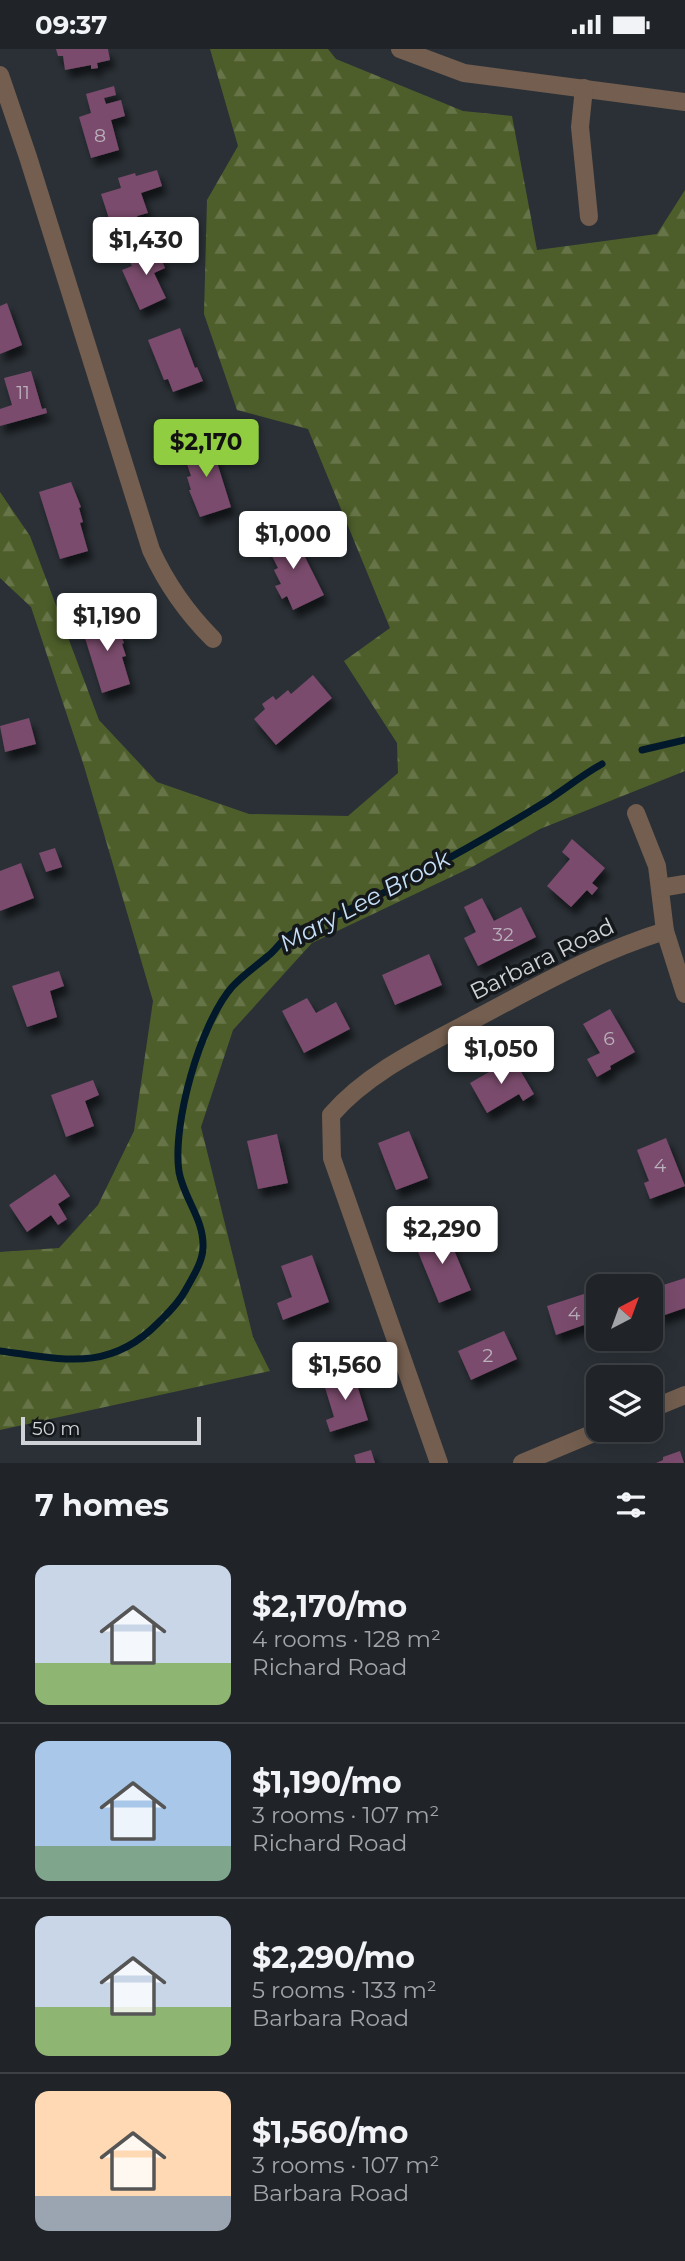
<!DOCTYPE html>
<meta charset="utf-8">
<style>
:root{--surface:#202428;--page:#282c30;--text:#f1f3f6;--muted:#a2a4a8;--line:#3d4145;--accent:#91cd40}
body{margin:0;font-family:Montserrat,sans-serif;background:var(--page);color:var(--text);height:100vh;display:flex;flex-direction:column;font-size:26px;white-space:nowrap}
*{box-sizing:border-box;margin:0}
p{font-size:23px;color:var(--muted)}
.icon{flex:none;width:38px;height:38px;fill:none;stroke:currentColor;stroke-width:2;stroke-linecap:round;stroke-linejoin:round}
.map{position:relative;height:1414px;overflow:hidden}
.sheet{display:flex;flex-direction:column;background:var(--surface);flex:1}
.sheet>*{flex:none}
.needle{width:46px;rotate:41deg}
.buttons{position:absolute;left:586px;top:1225px;display:grid;gap:14px}
.buttons a{display:grid;place-items:center;width:77px;height:77px;border-radius:14px;background:var(--surface);box-shadow:0 7px 28px #0002,0 0 0 2px var(--line);font-size:35px}
.scale{position:absolute;left:21px;bottom:18px;width:180px;box-sizing:border-box;padding-left:7px;border:4px solid #cfd3d7;border-top:0;font-size:19px;line-height:24px;white-space:nowrap;color:#cfd3d7;-webkit-text-stroke:5px #15181b;paint-order:stroke}
.price{position:absolute;translate:-50% -60px;padding:0 16px;border-radius:7px;background:#fff;color:#222;font-size:23px;line-height:46px;filter:drop-shadow(0 2px 4px #0008)}
.price::after{content:'';position:absolute;left:50%;top:42px;width:21px;height:16px;margin-left:-10px;background:inherit;clip-path:polygon(0 0,100% 0,50% 100%)}
.price.on{background:var(--accent);color:#111}
ul{padding:0;list-style:none}
li{display:flex;align-items:center;gap:21px;height:175px;padding:0 35px}
li+li{border-top:2px solid var(--line)}
li span{display:grid;place-items:center;flex:none;width:196px;height:140px;border-radius:14px;color:#555}
li>.icon{margin-inline-start:auto}
span .icon{width:84px;height:84px;fill:#fffc;stroke-width:1}
li b{font-size:30px}
h2{display:flex;justify-content:space-between;align-items:center;height:84px;padding:0 35px;font-size:30px}
.status{display:flex;justify-content:space-between;align-items:center;height:49px;padding:0 35px;background:var(--surface);direction:ltr}
.status svg{height:19px;fill:currentColor}
.map>svg:first-child{display:block}
.forest{fill:url(#forest-firs)}
.lines{fill:none;stroke-linecap:round;stroke-linejoin:round}
.stream{stroke:#02182b;stroke-width:7}
.building{fill:#7a4b6c;filter:url(#shadow)}
.minor{stroke:#735e4f;stroke-width:18}
.labels{text-anchor:middle;stroke-width:7;stroke-linejoin:round;paint-order:stroke}
.number-label{font-size:19px;fill:#bab1bc}
.street-label{font-size:23px;fill:#cfd3d7;stroke:#15181b}
.water-label{font-size:24px;font-style:italic;fill:#c4dff7;stroke:#15181b}
</style>
<div class="status"><b>09:37</b><svg viewBox="0 0 49 12"><path d="M0 12V9h3v3zM5 12V6h3v6zM10 12V3h3v9zM15 12V0h3v12zM26 1h20v11H26zM47 4h2v5h-2z"/></svg></div>
<div class="map">
<svg width="685" height="1414" viewBox="0 0 685 1414">
<defs>
<pattern id="forest-firs" width="22" height="20" patternUnits="userSpaceOnUse" patternTransform="scale(1.75)"><rect width="22" height="20" fill="#4d5e2a"/><path d="M5 1l3.5 6h-7zM16 11l3.5 6h-7z" fill="#667448"/></pattern>
<filter id="shadow"><feDropShadow dx="4.5" dy="8" stdDeviation="3.5" flood-color="#0009"/></filter>
</defs>
<rect width="100%" height="100%" fill="#2a3036"/>
<!-- forest -->
<polygon class="forest" points="210,0 328,0 336,10 463,62 512,67 537,201 657,185 685,141 685,722 540,780 472,818 312,894 233,981 201,1078 253,1288 270,1322 0,1381 0,1203 59,1199 98,1156 134,1082 153,952 84,717 31,558 0,529 0,443 30,487 99,671 157,733 249,765 348,767 398,724 397,694 344,612 390,579 308,380 237,361 204,265 207,151 238,97"/>
<g class="lines">
<!-- stream -->
<g class="stream">
<polyline points="642,701 685,691"/>
<path d="M0,1302C62,1310 109,1324 158,1274C168,1264 178,1255 185,1242C192,1229 203,1213 203,1198C204,1170 184,1150 179,1123C172,1075 200,975 232,938C243,926 255,918 268,907C275,902 280,893 287,888C298,879 317,875 330,869C362,855 394,839 425,822C465,801 506,777 545,753C564,741 582,726 602,715"/>
</g>
</g>
<!-- building -->
<g class="building">
<polygon points="56,0 108,0 110,11 97,14 98,19 91,20 91,16 65,21 63,7 58,7"/>
<polygon points="114,37 116,46 104,49 106,55 121,51 125,67 111,71 119,101 91,109 79,68 91,64 86,45"/>
<polygon points="157,121 162,137 141,144 148,164 137,167 140,177 114,185 101,145 121,139 118,129 135,124 136,127"/>
<polygon points="155,195 165,219 154,224 166,249 140,261 122,221 132,217 129,211 142,205 140,202"/>
<polygon points="7,254 22,296 0,305 0,257"/>
<polygon points="180,279 195,319 197,318 203,332 173,343 168,330 164,331 148,291"/>
<polygon points="31,322 42,360 46,359 47,364 0,377 0,360 12,356 4,329"/>
<polygon points="210,391 231,458 200,468 189,441 191,441 187,428 191,427 182,400"/>
<polygon points="71,433 81,458 79,459 83,473 80,474 88,502 60,510 39,443"/>
<polygon points="291,480 324,546 293,561 287,547 282,550 275,537 281,535 274,521 278,519 265,493"/>
<polygon points="114,567 124,594 122,595 126,607 122,608 130,635 102,644 81,576"/>
<polygon points="313,626 332,649 276,696 254,670 265,660 262,655 273,647 276,651 288,641 291,645"/>
<polygon points="29,669 36,695 5,703 0,677"/>
<polygon points="572,790 605,819 592,834 598,839 592,846 587,841 571,858 547,837 570,810 562,803"/>
<polygon points="55,799 62,818 46,823 39,804"/>
<polygon points="21,814 34,849 0,862 0,822"/>
<polygon points="482,849 494,872 521,858 536,888 478,917 464,889 476,883 464,858"/>
<polygon points="429,905 442,936 395,956 382,926"/>
<polygon points="59,922 64,937 50,942 57,968 27,978 12,937"/>
<polygon points="307,949 316,964 336,953 350,980 304,1004 282,962"/>
<polygon points="610,960 635,1003 610,1017 611,1020 597,1028 587,1010 600,1004 583,975"/>
<polygon points="513,1009 534,1045 523,1052 519,1045 487,1064 470,1034"/>
<polygon points="93,1031 99,1046 85,1052 94,1077 66,1088 51,1046"/>
<polygon points="409,1082 428,1129 396,1141 378,1094"/>
<polygon points="277,1085 288,1134 258,1140 247,1092"/>
<polygon points="666,1089 685,1137 650,1150 644,1134 649,1132 637,1101"/>
<polygon points="55,1125 70,1147 58,1155 67,1170 58,1176 51,1166 27,1183 9,1156"/>
<polygon points="445,1180 471,1241 439,1254 414,1193"/>
<polygon points="312,1206 329,1253 283,1271 277,1254 292,1248 281,1217"/>
<polygon points="685,1229 685,1259 659,1268 651,1240"/>
<polygon points="596,1241 598,1249 598,1271 556,1286 547,1257"/>
<polygon points="504,1282 517,1310 471,1331 458,1302"/>
<polygon points="353,1323 368,1371 330,1383 326,1371 334,1368 323,1332"/>
<polygon points="371,1401 375,1414 356,1414 354,1406"/>
<polygon points="680,1402 684,1414 656,1414 663,1411 663,1408"/>
</g>
<g class="lines">
<!-- minor -->
<g class="minor">
<polyline points="400,0 464,24 685,53"/>
<path d="M0,26L28,108L151,501C167,536 186,563 213,590"/>
<polyline points="584,39 580,78 589,168"/>
<polyline points="636,764 657,817 665,882 685,945"/>
<polyline points="660,839 685,835"/>
<polyline points="651,1360 685,1346"/>
<path d="M439,1414L332,1109L331,1066C369,1022 427,996 477,969C539,936 597,903 665,882"/>
<polyline points="522,1414 601,1381"/>
</g>
</g>
<g class="labels">
<!-- number labels -->
<g class="number-label">
<text x="100" y="93">8</text>
<text x="23" y="350">11</text>
<text x="503" y="892">32</text>
<text x="609" y="996">6</text>
<text x="660" y="1123">4</text>
<text x="574" y="1271">4</text>
<text x="488" y="1313">2</text>
</g>
<!-- street labels -->
<g class="street-label">
<text transform="translate(542 910) rotate(-26)" y="8">Barbara Road</text>
</g>
<!-- water labels -->
<g class="water-label">
<text transform="translate(365 852) rotate(-28)" y="8">Mary Lee Brook</text>
</g>
</g>
</svg>
<div class="buttons">
<a><svg class="needle" viewBox="-14 -14 28 28"><path d="M0-13l5 13h-10z" fill="#e53935"/><path d="M0 13l5-13h-10z" fill="#a2a4a8"/></svg></a>
<a><svg class="icon" aria-label="layers" viewBox="0 0 24 24"><path d="M12 4l9 5-9 5-9-5zM3 14l9 5 9-5"/></svg></a>
</div>
<div class="scale">50 m</div>
<b class="price" style="left:146px;top:228px">$1,430</b>
<b class="price on" style="left:206px;top:430px">$2,170</b>
<b class="price" style="left:293px;top:522px">$1,000</b>
<b class="price" style="left:107px;top:604px">$1,190</b>
<b class="price" style="left:501px;top:1037px">$1,050</b>
<b class="price" style="left:442px;top:1217px">$2,290</b>
<b class="price" style="left:345px;top:1353px">$1,560</b>
</div>
<section class="sheet">
<h2>7 homes<svg class="icon" aria-label="filters" viewBox="0 0 24 24"><path d="M4 7h16M4 17h16"/><circle cx="9" cy="7" r="2"/><circle cx="15" cy="17" r="2"/></svg></h2>
<ul>
<li><span style="background:linear-gradient(#c9d6e8 70%,#8fb573 0)"><svg class="icon" aria-label="home" viewBox="0 0 24 24"><path d="M3 11l9-7 9 7M6 9v11h12V9"/></svg></span><div><b>$2,170/mo</b><p>4 rooms · 128 m²</p><p>Richard Road</p></div></li>
<li><span style="background:linear-gradient(#a9c7e8 75%,#7fa58c 0)"><svg class="icon" aria-label="home" viewBox="0 0 24 24"><path d="M3 11l9-7 9 7M6 9v11h12V9"/></svg></span><div><b>$1,190/mo</b><p>3 rooms · 107 m²</p><p>Richard Road</p></div></li>
<li><span style="background:linear-gradient(#c9d6e8 65%,#8fb573 0)"><svg class="icon" aria-label="home" viewBox="0 0 24 24"><path d="M3 11l9-7 9 7M6 9v11h12V9"/></svg></span><div><b>$2,290/mo</b><p>5 rooms · 133 m²</p><p>Barbara Road</p></div></li>
<li><span style="background:linear-gradient(#ffd9b3 75%,#9aa5b1 0)"><svg class="icon" aria-label="home" viewBox="0 0 24 24"><path d="M3 11l9-7 9 7M6 9v11h12V9"/></svg></span><div><b>$1,560/mo</b><p>3 rooms · 107 m²</p><p>Barbara Road</p></div></li>
</ul>
</section>
